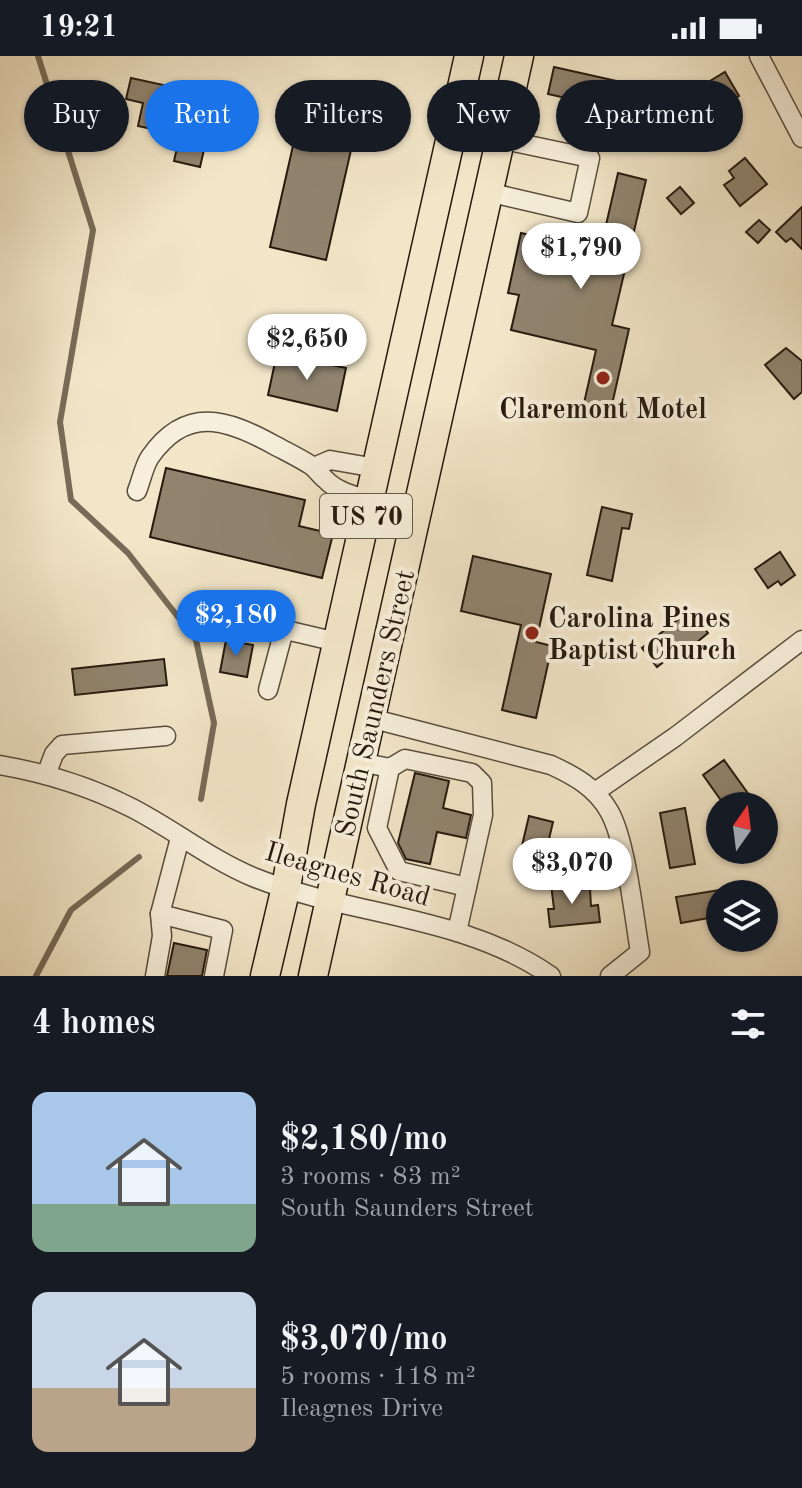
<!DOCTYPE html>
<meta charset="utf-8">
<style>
:root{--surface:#171b24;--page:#242831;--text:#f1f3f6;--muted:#9ea1a6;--accent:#1a73e8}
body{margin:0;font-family:"Old Standard TT",serif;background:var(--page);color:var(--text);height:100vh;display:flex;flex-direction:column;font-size:30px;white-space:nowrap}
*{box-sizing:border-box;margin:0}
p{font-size:26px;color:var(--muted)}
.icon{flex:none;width:44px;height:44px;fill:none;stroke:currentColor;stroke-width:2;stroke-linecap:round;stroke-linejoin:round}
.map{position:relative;height:920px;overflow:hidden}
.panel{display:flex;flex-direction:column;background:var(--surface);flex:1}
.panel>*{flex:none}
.banner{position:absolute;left:24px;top:24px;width:754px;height:72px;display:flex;gap:16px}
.needle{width:52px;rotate:14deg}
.fabs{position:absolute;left:706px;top:736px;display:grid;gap:16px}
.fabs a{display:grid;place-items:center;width:72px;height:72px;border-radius:50%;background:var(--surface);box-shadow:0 2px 6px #0004;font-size:40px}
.price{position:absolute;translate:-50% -68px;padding:0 18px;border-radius:28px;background:#fff;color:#222;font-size:26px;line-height:52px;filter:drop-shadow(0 2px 4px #0008)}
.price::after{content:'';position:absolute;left:50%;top:48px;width:24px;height:18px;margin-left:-12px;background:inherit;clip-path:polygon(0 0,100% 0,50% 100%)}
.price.active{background:var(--accent);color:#fff}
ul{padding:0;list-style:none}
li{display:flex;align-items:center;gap:24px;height:200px;padding:0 32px}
li span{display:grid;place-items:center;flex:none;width:224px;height:160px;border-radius:16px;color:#555}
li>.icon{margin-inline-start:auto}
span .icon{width:96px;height:96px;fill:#fffc;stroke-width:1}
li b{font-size:34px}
h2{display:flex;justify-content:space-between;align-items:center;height:96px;padding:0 32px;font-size:34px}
.tag{padding:0 28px;border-radius:36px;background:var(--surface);box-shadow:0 2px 6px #0004;font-size:28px;line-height:72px}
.tag.active{background:var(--accent);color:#fff}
.status{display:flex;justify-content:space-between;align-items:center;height:56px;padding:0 40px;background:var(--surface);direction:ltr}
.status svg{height:22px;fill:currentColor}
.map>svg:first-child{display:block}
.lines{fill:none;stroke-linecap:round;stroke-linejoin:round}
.stream{stroke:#776b58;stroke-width:6}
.building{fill:#90846f;stroke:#261a0f;stroke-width:2}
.minor-casing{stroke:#594d3d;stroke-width:21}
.highway-casing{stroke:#261a0f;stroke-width:31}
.minor{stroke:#f7efdb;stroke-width:18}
.highway{stroke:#f2e6c8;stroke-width:28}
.poi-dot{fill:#8f2418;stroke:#f7efdb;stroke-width:3}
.labels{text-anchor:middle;stroke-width:8;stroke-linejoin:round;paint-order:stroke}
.shield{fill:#f7efdb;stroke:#655a4c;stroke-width:2}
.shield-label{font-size:26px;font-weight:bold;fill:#261a0f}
.poi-label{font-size:28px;font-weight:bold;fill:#261a0f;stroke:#f7efdb}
.street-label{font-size:28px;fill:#261a0f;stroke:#f7efdb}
</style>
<div class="status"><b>19:21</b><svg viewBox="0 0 49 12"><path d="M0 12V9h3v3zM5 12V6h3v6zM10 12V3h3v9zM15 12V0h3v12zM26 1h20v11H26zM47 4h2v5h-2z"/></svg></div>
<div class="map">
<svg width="802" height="920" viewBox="0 0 802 920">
<rect width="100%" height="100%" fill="#f2e6c8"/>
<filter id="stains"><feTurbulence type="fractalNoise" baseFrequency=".0025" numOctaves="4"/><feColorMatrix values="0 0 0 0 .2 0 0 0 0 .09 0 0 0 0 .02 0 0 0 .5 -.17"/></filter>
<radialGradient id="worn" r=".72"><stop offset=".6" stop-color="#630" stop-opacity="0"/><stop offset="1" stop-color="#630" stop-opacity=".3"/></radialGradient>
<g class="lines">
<!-- stream -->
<g class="stream">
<polyline points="38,0 93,174 60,366 71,444 128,497 196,584 214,667 201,743"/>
<polyline points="36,920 71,854 139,801"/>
</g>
</g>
<!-- building -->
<g class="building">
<polygon points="554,11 630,28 624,55 548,38"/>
<polygon points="725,16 739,40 718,53 705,28"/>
<polygon points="131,22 232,44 223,89 206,85 200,111 174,105 180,79 138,70 143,47 126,43"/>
<polygon points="305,37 361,50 326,204 270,191"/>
<polygon points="745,102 767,128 740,150 724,129 734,122 729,115"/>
<polygon points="618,117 646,124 612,269 629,273 611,353 598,350 596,359 582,356 596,294 511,274 519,239 508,237 521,177 600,195"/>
<polygon points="680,131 694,147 681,158 667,142"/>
<polygon points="802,151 802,193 791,182 786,186 776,176"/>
<polygon points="759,164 770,174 758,187 746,176"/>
<polygon points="786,292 802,305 802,336 794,343 765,309"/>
<polygon points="277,297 346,312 337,355 268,339"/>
<polygon points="166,412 305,444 299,470 333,478 322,522 150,481"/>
<polygon points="602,451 632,458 629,473 622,472 612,525 587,519"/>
<polygon points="780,496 795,519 781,529 778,525 768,532 755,513"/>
<polygon points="473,500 551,518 536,586 552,590 536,662 502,654 521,569 461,555"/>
<polygon points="690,554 708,577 686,595 683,591 657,611 642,592"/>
<polygon points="226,584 253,589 247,621 220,616"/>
<polygon points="164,603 167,629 75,639 72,613"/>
<polygon points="724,704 757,750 725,750 703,719"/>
<polygon points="415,717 449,725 443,752 471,759 466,782 437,776 430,808 406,803 398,787"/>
<polygon points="685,752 695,808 670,812 660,757"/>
<polygon points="529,760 553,766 540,821 516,815"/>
<polygon points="576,825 577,834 590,833 591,850 598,849 600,866 550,871 548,853 554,853 551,828"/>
<polygon points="720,834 720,860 681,867 676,841"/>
<polygon points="174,887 207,894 202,920 167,920"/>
</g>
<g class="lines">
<!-- minor casing -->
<g class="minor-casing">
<g id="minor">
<polyline points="759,0 802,82"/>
<polyline points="488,136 578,157 590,102 500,83"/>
<polyline points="314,411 330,404 376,412"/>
<path d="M137,435C141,425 144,410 150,401C186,349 227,363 274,389C287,396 300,402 312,410C317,414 320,419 325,423C336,435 354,440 369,444"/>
<polyline points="256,567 337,586"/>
<polyline points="268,634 284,574"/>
<path d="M370,662L551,709C575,720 596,732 609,755C626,784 634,861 640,896L610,920"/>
<polyline points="360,706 390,712 405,703 472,717 482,727 483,759 457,876"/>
<path d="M0,709C46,717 91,731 132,752C173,773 210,803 253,821C350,860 464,859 551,920"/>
<polyline points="390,712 377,772 399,815 467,831"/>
<polyline points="46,719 54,698 62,689 166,680"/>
<polyline points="595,736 675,681 802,584"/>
<polyline points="160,858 223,874 214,920"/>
<polyline points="155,920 162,880 160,858 180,782"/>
</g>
</g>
<!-- highway casing -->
<g class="highway-casing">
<g id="highway">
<polyline points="265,920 286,831 301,748 469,0"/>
<polyline points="313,920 519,0"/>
</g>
</g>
<!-- minor -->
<use href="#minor" class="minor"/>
<!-- highway -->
<use href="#highway" class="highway"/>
</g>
<!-- markers -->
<g class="poi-dot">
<circle cx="603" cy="322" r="8"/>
<circle cx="532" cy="577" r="8"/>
</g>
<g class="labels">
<!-- shield labels -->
<rect class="shield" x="320" y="438" width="92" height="44" rx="6"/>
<g class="shield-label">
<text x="366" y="469">US 70</text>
</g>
<!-- poi labels -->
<g class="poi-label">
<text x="603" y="362">Claremont Motel</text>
<text x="548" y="571" text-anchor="start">Carolina Pines<tspan x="548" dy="32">Baptist Church</tspan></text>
</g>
<!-- street labels -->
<g class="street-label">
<text transform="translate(374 647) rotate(-77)" y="10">South Saunders Street</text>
<text transform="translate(348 817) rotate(16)" y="10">Ileagnes Road</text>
</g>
</g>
<rect width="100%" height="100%" filter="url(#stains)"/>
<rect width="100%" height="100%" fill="url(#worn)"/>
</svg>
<div class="fabs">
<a><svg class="needle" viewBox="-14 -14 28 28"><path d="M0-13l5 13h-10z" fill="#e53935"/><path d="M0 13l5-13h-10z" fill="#9ea1a6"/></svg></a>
<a><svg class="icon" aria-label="layers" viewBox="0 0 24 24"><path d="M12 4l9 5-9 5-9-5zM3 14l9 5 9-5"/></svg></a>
</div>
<b class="price" style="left:581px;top:235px">$1,790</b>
<b class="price" style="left:307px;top:326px">$2,650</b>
<b class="price active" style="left:236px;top:602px">$2,180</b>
<b class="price" style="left:572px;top:850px">$3,070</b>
<div class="banner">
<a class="tag">Buy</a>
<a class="tag active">Rent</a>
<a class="tag">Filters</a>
<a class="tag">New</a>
<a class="tag">Apartment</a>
</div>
</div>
<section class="panel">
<h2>4 homes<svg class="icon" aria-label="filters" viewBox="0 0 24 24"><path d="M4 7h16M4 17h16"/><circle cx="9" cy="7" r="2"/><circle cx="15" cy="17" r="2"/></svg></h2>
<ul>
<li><span style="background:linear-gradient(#a9c7e8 70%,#7fa58c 0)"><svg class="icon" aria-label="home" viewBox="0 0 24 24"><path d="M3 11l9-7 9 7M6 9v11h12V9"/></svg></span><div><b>$2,180/mo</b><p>3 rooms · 83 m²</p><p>South Saunders Street</p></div></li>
<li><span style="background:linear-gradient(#c9d6e8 60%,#b9a48a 0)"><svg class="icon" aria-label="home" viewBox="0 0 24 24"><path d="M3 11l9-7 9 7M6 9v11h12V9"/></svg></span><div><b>$3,070/mo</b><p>5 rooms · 118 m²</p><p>Ileagnes Drive</p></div></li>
</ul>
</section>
